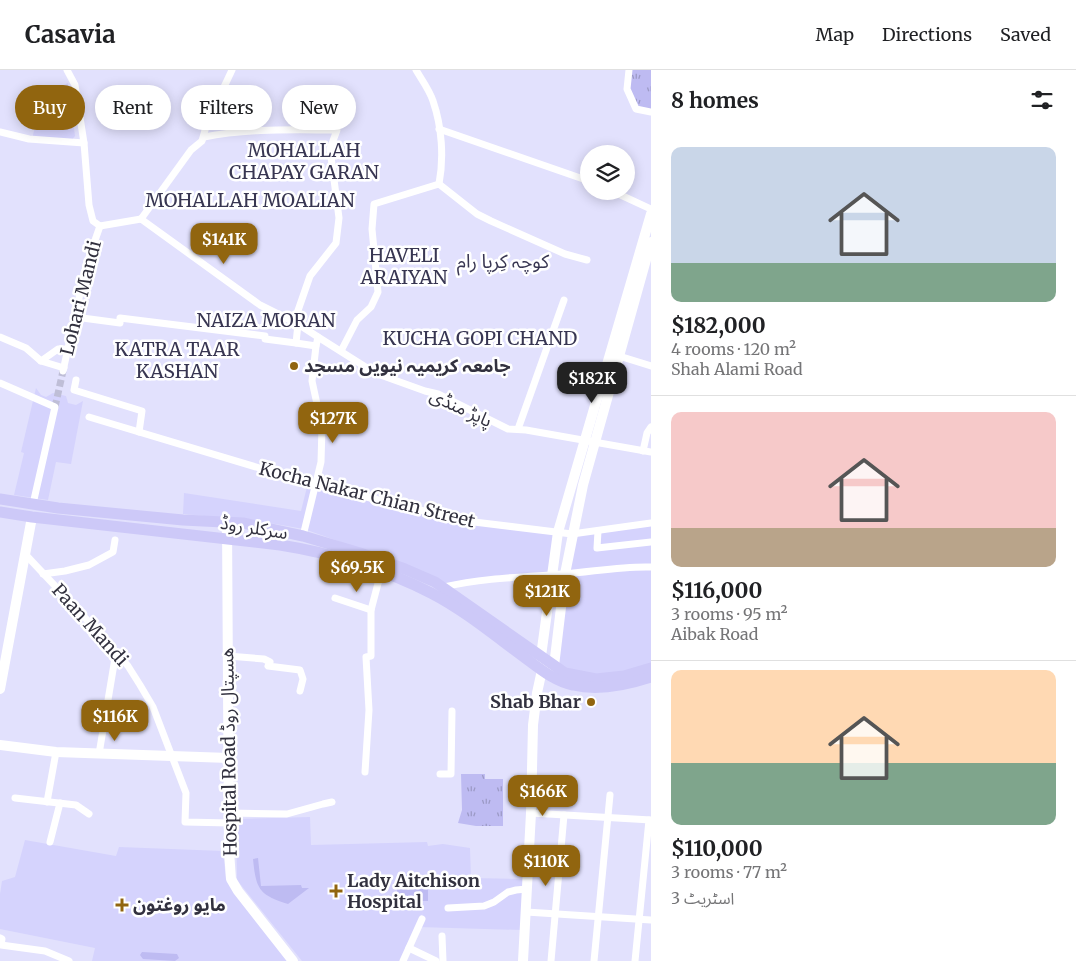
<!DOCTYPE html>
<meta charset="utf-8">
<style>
:root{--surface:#fff;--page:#f2f2f2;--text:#202124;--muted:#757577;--line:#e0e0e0;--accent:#91650f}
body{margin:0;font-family:Merriweather,"Noto Sans Arabic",serif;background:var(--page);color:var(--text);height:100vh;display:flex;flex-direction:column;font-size:19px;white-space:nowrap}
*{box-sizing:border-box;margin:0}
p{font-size:16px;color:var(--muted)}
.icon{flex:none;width:28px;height:28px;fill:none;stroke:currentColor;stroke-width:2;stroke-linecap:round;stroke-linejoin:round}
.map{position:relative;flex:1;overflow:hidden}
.drawer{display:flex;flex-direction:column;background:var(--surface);width:425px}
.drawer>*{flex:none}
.hud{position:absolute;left:15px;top:15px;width:475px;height:45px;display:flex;gap:10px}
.fabs{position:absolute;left:580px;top:75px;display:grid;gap:10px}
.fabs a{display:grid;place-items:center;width:55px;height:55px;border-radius:50%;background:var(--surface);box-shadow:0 2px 12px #0003;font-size:25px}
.price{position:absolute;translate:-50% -42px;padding:0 11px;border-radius:10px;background:var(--accent);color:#fff;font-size:16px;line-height:32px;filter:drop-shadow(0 1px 2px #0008)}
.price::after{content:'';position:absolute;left:50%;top:30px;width:15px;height:11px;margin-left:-8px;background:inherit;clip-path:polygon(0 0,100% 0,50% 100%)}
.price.current{background:#222;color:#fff}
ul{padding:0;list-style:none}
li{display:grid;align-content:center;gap:10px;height:265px;padding:0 20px}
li+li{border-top:1px solid var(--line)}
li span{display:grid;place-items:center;height:155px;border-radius:10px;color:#555}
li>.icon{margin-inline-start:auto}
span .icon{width:90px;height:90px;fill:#fffc;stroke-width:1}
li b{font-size:21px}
h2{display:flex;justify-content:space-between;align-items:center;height:60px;padding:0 20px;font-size:21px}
.pill{padding:0 18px;border-radius:22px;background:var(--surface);box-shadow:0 2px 12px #0003;font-size:18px;line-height:45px}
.pill.current{background:var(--accent);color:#fff}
header{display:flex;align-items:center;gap:30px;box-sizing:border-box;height:70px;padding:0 25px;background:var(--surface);border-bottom:1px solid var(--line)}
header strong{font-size:24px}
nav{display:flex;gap:28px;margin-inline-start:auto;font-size:18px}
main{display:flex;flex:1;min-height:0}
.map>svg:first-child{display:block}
.built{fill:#d5d3fd}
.green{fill:#bebbf2}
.park{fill:url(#park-tufts)}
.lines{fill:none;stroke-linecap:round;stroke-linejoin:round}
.street-tunnel{stroke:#bfbed7;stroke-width:7;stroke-dasharray:7 3.5;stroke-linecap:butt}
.street{stroke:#fff;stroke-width:7}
.secondary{stroke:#fff;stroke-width:10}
.primary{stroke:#cdc9f8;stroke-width:11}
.poi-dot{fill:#91650f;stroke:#fff;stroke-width:2}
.labels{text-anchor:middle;stroke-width:5;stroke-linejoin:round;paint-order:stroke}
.street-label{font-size:18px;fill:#32313f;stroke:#fff}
.poi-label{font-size:18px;font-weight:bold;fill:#32313f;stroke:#fff;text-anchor:start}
.neighbourhood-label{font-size:19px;fill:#383652;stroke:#fff}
</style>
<header>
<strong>Casavia</strong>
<nav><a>Map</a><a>Directions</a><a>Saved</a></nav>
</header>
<main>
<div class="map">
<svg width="651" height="891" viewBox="0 0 651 891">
<defs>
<pattern id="park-tufts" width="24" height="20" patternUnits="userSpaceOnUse" patternTransform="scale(1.25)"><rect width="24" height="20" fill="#bebbf2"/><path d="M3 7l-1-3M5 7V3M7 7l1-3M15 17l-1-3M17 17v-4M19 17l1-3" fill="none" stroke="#9b99c5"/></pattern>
</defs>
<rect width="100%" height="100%" fill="#e2e1fd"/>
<!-- built -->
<g class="built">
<polygon points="68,13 75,66 70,72 32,69 39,41 22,37 25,25 32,26 33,23 64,15"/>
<polygon points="36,318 41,325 46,327 53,323 66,326 68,333 76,335 83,331 71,394 56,392 48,430 14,425 24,383 21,382"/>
<polygon points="308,413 466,451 558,462 552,504 448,514 406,495 304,459 258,451 183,444 184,423 301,441"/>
<polygon points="651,453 651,598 596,609 554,596 572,464"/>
<polygon points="310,747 311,775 427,772 428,776 443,774 470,778 471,808 523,809 522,860 418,857 423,842 402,891 302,891 237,810 236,749"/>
<polygon points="25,770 116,786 119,777 223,781 226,809 287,891 92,891 95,878 0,859 0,824 2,811 15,807"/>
</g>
<!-- green -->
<g class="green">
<path d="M258,788L261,816L301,815L302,818H309L288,834C258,825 256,818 253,789Z"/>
<rect x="397" y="805" width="31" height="26"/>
<polygon points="142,882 177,884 179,888 175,891 143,889 140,885"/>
</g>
<!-- park -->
<g class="park">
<polygon points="629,0 651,0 651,42 640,40 630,25"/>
<polygon points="461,704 485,704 485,709 503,709 503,756 476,756 458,753 462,740"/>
</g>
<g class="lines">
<!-- street-tunnel -->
<polyline class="street-tunnel" points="55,337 63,301"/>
<!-- street -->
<g class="street">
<polyline points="67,0 75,15 84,73 89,135 93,151 100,156"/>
<path d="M416,0C422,10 430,21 433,31C442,57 444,88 439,114"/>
<polyline points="629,0 627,19 636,39 651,42"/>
<polyline points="439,59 589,111"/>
<polyline points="0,62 29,69 84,73"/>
<path d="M204,67C248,58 293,60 337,60L330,79L339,148L336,173L310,206L294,252"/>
<polyline points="439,114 477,144 491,151 565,184 587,190"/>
<polyline points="612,121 651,139"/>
<polyline points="141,149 260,235 298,254 318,267 316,276 296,273 298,254"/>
<polyline points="141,149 191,80 202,71 207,53 232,0"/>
<polyline points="100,156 141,149"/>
<polyline points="75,247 120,253 120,248 265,266 265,269 296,273"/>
<polyline points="0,267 26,278 41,291 58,279 68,279"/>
<polyline points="318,267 375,303 425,321 438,324 508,359 526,360 651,382"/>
<polyline points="341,281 357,250 371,237 378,222 372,159 374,134 439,114"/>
<polyline points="619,286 651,296"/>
<polyline points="41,291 64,298"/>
<polyline points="63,301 86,196 100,156"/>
<polyline points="76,310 74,320 142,341 139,362"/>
<polyline points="0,313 55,337 33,434"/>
<polyline points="89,347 316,415 466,451 572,464 651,453"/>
<polyline points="518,359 564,230"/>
<polyline points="643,381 647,363 651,357"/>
<polyline points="598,461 597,478 651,472"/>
<polyline points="303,466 321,392 322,357 312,311 316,276"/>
<polyline points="25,484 104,568 128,596 140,615 153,637 186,723 185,752 230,753"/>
<polyline points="43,504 65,501 89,495 113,482 115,470"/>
<path d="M444,517C483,508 523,507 563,504C592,502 621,496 651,497"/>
<polyline points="335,528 371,540"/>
<polyline points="228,586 264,589 270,592 268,596 300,600 303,609 300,621"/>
<polyline points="99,684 116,582"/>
<polyline points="365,702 369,640 366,587 371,586 371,540 381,502"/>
<polyline points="440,704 451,704 452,641"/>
<polyline points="15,728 76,735 89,744"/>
<polyline points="47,732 56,682"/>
<polyline points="229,743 287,744 323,734 332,732"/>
<polyline points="531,743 651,750"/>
<polyline points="50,772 60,733"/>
<polyline points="448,838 484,836 494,832 508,822 516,820 527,819"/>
<polyline points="526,842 651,850"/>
<polyline points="442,866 443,891"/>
<polyline points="0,868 2,869 1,875 45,881 69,891"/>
<polyline points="409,878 436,891"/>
<polyline points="403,891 422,849"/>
<polyline points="551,891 564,745"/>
<polyline points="594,891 610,725"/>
<polyline points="635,891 649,750"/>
</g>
<!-- secondary -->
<g class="secondary">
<polyline points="227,452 229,781 231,809 238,821 293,891"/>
<polyline points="548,598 554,596 565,504 583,415 651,172"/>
<polyline points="0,619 32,447"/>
<polyline points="0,675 56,682 229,688"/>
<polyline points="523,891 531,743 533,655 537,623 542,600 541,586 558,462 651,144"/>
</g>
<!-- primary -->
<g class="primary">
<polyline points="0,429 58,438 183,450 243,453 303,466 360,483 405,499 435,512 565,603 596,609 624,606 651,598"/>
<path d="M0,442L32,447L280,475C331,483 384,499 431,523C464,540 494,565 524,587C539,598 554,611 573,615C598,621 627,615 651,607"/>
</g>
</g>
<!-- markers -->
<g class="poi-dot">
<circle cx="294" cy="296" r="5"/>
<circle cx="591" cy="632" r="5"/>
<path d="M333.5 813.5h5v5h5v5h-5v5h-5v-5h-5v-5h5z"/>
<path d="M119.5 827.5h5v5h5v5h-5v5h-5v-5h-5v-5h5z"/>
</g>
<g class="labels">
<!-- street labels -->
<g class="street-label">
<text transform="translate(81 228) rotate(-76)" y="6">Lohari Mandi</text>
<text transform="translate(461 338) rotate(25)" y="6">پاپڑ منڈی</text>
<text transform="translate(367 425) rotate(14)" y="6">Kocha Nakar Chian Street</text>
<text transform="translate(254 458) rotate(9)" y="6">سرکلر روڈ</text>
<text transform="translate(90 555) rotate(48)" y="6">Paan Mandi</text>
<text transform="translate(229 682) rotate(-91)" y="6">Hospital Road ھسپتال روڈ</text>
</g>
<!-- poi labels -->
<g class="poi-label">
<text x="304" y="302">جامعہ کریمیہ نیویں مسجد</text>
<text x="581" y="638" text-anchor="end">Shab Bhar</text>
<text x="347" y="817">Lady Aitchison<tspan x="347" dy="21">Hospital</tspan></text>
<text x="133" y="841">مایو روغتون</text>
</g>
<!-- neighbourhood labels -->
<g class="neighbourhood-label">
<text x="304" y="87">MOHALLAH<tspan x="304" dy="22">CHAPAY GARAN</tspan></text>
<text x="250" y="137">MOHALLAH MOALIAN</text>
<text x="404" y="192">HAVELI<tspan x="404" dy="22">ARAIYAN</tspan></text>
<text x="503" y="198">کوچہ کِرپا رام</text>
<text x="266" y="257">NAIZA MORAN</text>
<text x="480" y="275">KUCHA GOPI CHAND</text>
<text x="177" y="286">KATRA TAAR<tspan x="177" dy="22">KASHAN</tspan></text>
</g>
</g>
</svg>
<div class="fabs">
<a><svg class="icon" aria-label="layers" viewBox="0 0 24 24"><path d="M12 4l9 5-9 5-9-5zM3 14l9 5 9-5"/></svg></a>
</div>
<b class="price" style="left:224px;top:195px">$141K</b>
<b class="price current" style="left:592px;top:334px">$182K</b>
<b class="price" style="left:333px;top:374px">$127K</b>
<b class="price" style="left:357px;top:523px">$69.5K</b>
<b class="price" style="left:547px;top:547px">$121K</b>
<b class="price" style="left:115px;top:672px">$116K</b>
<b class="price" style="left:543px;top:747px">$166K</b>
<b class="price" style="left:546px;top:817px">$110K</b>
<div class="hud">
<a class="pill current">Buy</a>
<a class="pill">Rent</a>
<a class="pill">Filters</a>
<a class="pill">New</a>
</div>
</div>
<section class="drawer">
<h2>8 homes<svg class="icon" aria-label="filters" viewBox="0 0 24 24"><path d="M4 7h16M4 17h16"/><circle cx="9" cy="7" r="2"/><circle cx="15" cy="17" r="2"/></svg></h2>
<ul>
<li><span style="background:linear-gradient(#c9d6e8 75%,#7fa58c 0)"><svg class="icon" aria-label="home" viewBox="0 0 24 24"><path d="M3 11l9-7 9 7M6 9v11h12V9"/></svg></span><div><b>$182,000</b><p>4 rooms · 120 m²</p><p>Shah Alami Road</p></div></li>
<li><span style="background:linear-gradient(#f6c9c9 75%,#b9a48a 0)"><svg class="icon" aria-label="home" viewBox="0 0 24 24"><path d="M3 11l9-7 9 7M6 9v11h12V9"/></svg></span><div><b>$116,000</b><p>3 rooms · 95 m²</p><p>Aibak Road</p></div></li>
<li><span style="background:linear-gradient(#ffd9b3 60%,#7fa58c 0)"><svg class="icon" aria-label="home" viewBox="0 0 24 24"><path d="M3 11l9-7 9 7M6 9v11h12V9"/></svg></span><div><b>$110,000</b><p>3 rooms · 77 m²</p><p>اسٹریٹ 3</p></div></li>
</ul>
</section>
</main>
